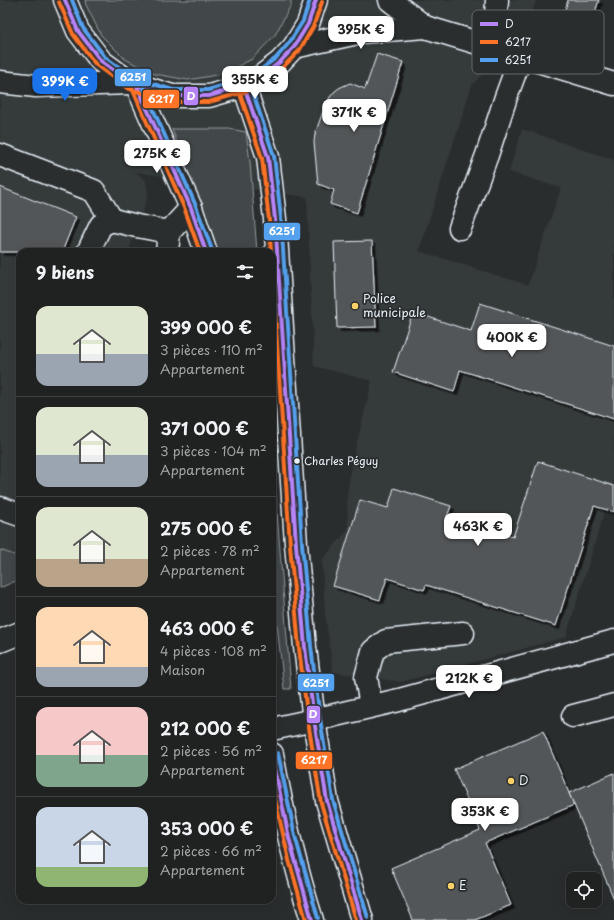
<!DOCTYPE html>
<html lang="fr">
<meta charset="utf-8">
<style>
:root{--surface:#202222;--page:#282a2a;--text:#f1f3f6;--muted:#a2a4a5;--line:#3d3f40;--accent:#1a73e8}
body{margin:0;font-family:"Playpen Sans",sans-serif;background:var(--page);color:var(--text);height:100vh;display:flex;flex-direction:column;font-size:15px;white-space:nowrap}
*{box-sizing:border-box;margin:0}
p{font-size:13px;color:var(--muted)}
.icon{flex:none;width:22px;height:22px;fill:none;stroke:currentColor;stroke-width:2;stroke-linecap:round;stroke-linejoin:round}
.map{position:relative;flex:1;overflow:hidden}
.drawer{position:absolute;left:16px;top:248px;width:260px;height:656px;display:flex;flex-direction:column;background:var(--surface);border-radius:12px;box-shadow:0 4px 16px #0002,0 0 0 1px var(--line)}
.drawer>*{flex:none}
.fabs{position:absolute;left:566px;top:872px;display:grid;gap:8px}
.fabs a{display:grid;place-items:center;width:36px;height:36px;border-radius:8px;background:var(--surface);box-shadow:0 4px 16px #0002,0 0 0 1px var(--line);font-size:20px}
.price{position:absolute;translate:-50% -34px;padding:0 9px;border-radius:8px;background:#fff;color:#222;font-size:13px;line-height:26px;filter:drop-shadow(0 1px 2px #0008)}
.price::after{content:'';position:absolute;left:50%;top:24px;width:12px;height:9px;margin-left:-6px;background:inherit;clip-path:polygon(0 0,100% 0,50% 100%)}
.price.current{background:var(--accent);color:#fff}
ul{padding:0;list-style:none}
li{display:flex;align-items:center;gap:12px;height:100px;padding:0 20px}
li+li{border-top:1px solid var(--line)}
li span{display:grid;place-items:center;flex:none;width:112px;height:80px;border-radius:12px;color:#555}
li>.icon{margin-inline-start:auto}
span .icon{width:48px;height:48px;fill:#fffc;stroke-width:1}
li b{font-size:17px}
h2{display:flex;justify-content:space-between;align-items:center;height:48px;padding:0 20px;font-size:17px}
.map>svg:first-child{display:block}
.built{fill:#363a3b}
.green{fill:#424648;stroke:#959ca0}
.building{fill:#535759;stroke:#e8f1f8;filter:url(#shadow)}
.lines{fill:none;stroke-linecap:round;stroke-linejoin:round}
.minor-casing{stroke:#e8f1f8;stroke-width:25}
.major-casing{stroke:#e8f1f8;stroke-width:25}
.minor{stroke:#2a2d2e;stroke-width:22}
.major{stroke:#2a2d2e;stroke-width:22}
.bus-1-casing{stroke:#2a2d2e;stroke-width:7}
.bus-2-casing{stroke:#2a2d2e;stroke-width:7}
.bus-3-casing{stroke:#2a2d2e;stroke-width:7}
.bus-1{stroke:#b884fa;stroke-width:4}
.bus-2{stroke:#ff7326;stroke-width:4}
.bus-3{stroke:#54a1ef;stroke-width:4}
.poi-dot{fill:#ffd166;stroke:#2a2d2e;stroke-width:1.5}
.bus-dot{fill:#e8f1f8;stroke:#2a2d2e;stroke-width:1.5}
.labels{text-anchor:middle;stroke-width:3.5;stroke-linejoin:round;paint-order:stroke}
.bus-label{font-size:11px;fill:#e8f1f8;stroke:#2a2d2e;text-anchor:start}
.poi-label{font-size:12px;fill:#e8f1f8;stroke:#2a2d2e;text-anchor:start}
.key{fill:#2a2d2e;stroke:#63686b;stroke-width:1}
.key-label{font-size:11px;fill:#e8f1f8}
.line-badge{stroke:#2a2d2e;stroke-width:1.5}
.badge-label{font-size:11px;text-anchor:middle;font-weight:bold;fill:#fff}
</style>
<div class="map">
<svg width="614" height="920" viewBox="0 0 614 920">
<defs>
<filter id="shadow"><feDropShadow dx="3.5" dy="3.5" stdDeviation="0" flood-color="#0009"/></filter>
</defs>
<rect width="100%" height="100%" fill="#2a2d2e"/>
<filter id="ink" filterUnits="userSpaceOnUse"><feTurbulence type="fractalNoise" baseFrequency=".025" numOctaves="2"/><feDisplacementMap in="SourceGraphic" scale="8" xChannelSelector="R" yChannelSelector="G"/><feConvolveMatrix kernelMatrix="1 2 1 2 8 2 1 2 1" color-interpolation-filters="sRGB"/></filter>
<g filter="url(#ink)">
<!-- built -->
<polygon class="built" points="0,0 536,0 528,26 472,85 419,251 528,285 561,188 509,172 522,129 614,160 614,480 566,637 401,682 333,672 325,612 322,560 348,530 347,496 351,467 372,381 314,366 307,197 135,172 146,180 148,196 130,247 133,252 20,252 20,557 0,550"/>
<!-- green -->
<g class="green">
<polygon points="85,0 291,0 291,5 275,35 252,59 222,74 188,80 155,74 125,59 101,35 86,5"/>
<polygon points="172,129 230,129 246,132 250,162 257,252 218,252"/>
<polygon points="272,449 291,689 284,689 272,576"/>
<polygon points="0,550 20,557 20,579 0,588"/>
</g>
<!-- building -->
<g class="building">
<polygon points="568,0 599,0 585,44 557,35"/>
<polygon points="377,54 403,62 357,213 330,204 334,190 318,184 314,142 315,134 323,111 330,97 334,92 339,88 350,83 365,89"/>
<polygon points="0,187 76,217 62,252 0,252"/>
<polygon points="372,241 376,327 337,328 334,242"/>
<polygon points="480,303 614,346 614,419 460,370 454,392 393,372 413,312 471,331"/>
<polygon points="538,461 614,486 614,512 594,506 556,626 426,585 424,590 387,578 380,600 333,586 360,500 388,508 394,488 451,506 447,517 513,537"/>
<polygon points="543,731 574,805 485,843 511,905 475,920 413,920 391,868 480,830 454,769"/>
<polygon points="614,773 614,899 569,793"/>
</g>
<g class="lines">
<!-- minor casing -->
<g class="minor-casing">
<g id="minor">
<polyline points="390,0 425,27 614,84"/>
<polyline points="483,45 496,15 497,0"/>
<polyline points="294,47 362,32 425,27"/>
<polyline points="0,155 94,191 112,220 101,225 88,252"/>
<polyline points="112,220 137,226 169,232"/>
<polyline points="460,228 487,155 506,97 521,56"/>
<polyline points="167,252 169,232 191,208"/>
<polyline points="0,508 20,515"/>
<polyline points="0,641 20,633"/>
<polyline points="371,706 366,677 373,651 386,641 463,633"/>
<polyline points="573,716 614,705"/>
<polyline points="314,720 399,700 614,641"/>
</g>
</g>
<!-- major casing -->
<g class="major-casing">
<g id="major">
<polyline points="65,0 78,31 101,61 131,83 172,96 209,96 244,86 263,75 280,62 294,47 308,24 316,0"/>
<polyline points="0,82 36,86 131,83"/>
<polyline points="137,86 191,208 206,252"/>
<polyline points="244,86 268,157 275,219 296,544 305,647 314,720 327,801 362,920"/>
<polyline points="272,729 314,720"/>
<path d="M272,754C282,810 295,866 312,920"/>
</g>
</g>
<!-- minor -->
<use href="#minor" class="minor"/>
<!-- major -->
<use href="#major" class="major"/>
<!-- bus-1 casing -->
<g class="bus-1-casing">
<g id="bus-1">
<polyline points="65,0 78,31 101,61 131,83 172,96 209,96 244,86 263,75 280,62 294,47 308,24 316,0"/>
<polyline points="137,86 191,208 206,252"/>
<polyline points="244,86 268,157 275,219 296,544 305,647 314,720 327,801 362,920"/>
<polyline points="272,754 289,838 312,920"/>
</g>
</g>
<!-- bus-2 casing -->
<g class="bus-2-casing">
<g id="bus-2">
<polyline points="59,2 73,34 96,65 127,88 171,102 209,102 247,91 266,80 284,66 299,51 313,27 322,2"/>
<polyline points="132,88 185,210 200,252"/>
<polyline points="238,88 262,158 269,220 271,252"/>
<polyline points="272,266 290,545 299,648 308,721 321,803 356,920"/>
<polyline points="272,786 289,860 306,920"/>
</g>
</g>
<!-- bus-3 casing -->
<g class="bus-3-casing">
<g id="bus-3">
<polyline points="72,0 83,28 105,57 134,78 173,90 208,90 242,80 260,70 276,58 289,43 303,21 310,0"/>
<polyline points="142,84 196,206 212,250"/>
<polyline points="250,84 274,156 281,218 302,544 311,646 320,719 333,800 368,918"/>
<polyline points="278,753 295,836 318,918"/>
</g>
</g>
<!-- bus-1 -->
<use href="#bus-1" class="bus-1"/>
<!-- bus-2 -->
<use href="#bus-2" class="bus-2"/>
<!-- bus-3 -->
<use href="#bus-3" class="bus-3"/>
</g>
</g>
<!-- markers -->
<g class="poi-dot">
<circle cx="355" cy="306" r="4"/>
<circle cx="511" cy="781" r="4"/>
<circle cx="451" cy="886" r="4"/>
</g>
<circle class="bus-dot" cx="297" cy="461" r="3.5"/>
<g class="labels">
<!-- bus labels -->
<g class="bus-label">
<text x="304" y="465">Charles Péguy</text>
</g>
<!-- poi labels -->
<g class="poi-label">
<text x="363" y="303">Police<tspan x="363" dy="14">municipale</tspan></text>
<text x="519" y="785">D</text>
<text x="459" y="890">E</text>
</g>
</g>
<!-- legend -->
<rect x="472" y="10" width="132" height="64" rx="6" class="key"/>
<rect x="480" y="22" width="18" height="4" fill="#b884fa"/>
<rect x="480" y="40" width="18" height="4" fill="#ff7326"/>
<rect x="480" y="58" width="18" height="4" fill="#54a1ef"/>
<g class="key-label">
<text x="505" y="28">D</text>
<text x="505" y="46">6217</text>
<text x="505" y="64">6251</text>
</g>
<g class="line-badge">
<rect x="114" y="68" width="38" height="19" rx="4" fill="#54a1ef"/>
<rect x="183" y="86" width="16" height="20" rx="4" fill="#b884fa"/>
<rect x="142" y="89" width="38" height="20" rx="4" fill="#ff7326"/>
<rect x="263" y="222" width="38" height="19" rx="4" fill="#54a1ef"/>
<rect x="297" y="673" width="38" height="19" rx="4" fill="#54a1ef"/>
<rect x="306" y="705" width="15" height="19" rx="4" fill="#b884fa"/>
<rect x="295" y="751" width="38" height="19" rx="4" fill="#ff7326"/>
</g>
<g class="badge-label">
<text x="133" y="81">6251</text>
<text x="191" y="100">D</text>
<text x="161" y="103">6217</text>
<text x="282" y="235">6251</text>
<text x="316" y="687">6251</text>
<text x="313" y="718">D</text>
<text x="314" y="764">6217</text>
</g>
</svg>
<div class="fabs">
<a><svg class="icon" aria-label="locate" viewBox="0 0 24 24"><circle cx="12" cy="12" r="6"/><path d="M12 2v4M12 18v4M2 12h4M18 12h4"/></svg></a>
</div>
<b class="price" style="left:361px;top:50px">395K €</b>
<b class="price" style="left:255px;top:100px">355K €</b>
<b class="price current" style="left:65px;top:102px">399K €</b>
<b class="price" style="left:354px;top:133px">371K €</b>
<b class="price" style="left:157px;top:174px">275K €</b>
<b class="price" style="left:512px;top:358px">400K €</b>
<b class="price" style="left:478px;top:547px">463K €</b>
<b class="price" style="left:469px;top:699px">212K €</b>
<b class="price" style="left:485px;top:832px">353K €</b>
<section class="drawer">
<h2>9 biens<svg class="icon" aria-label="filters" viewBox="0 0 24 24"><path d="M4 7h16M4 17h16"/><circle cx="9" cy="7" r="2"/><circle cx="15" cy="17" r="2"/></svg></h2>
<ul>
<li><span style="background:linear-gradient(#dfe7d0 60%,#9aa5b1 0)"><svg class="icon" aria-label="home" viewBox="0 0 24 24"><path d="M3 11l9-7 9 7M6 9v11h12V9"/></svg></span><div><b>399 000 €</b><p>3 pièces · 110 m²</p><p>Appartement</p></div></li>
<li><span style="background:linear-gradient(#dfe7d0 60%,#9aa5b1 0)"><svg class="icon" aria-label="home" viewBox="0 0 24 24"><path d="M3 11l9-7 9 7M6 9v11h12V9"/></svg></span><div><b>371 000 €</b><p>3 pièces · 104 m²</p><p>Appartement</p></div></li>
<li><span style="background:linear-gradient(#dfe7d0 65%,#b9a48a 0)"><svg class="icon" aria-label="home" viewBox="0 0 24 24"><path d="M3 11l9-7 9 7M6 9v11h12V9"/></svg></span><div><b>275 000 €</b><p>2 pièces · 78 m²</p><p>Appartement</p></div></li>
<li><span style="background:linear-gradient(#ffd9b3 75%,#9aa5b1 0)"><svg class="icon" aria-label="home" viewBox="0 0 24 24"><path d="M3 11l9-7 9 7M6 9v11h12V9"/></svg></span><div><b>463 000 €</b><p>4 pièces · 108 m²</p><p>Maison</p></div></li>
<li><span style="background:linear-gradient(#f6c9c9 60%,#7fa58c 0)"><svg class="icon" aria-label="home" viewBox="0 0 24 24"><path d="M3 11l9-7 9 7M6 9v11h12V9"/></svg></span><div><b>212 000 €</b><p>2 pièces · 56 m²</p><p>Appartement</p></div></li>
<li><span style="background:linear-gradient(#c9d6e8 75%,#8fb573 0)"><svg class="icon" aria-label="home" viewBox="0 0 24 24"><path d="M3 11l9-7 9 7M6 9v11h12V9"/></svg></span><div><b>353 000 €</b><p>2 pièces · 66 m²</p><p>Appartement</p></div></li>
</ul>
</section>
</div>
